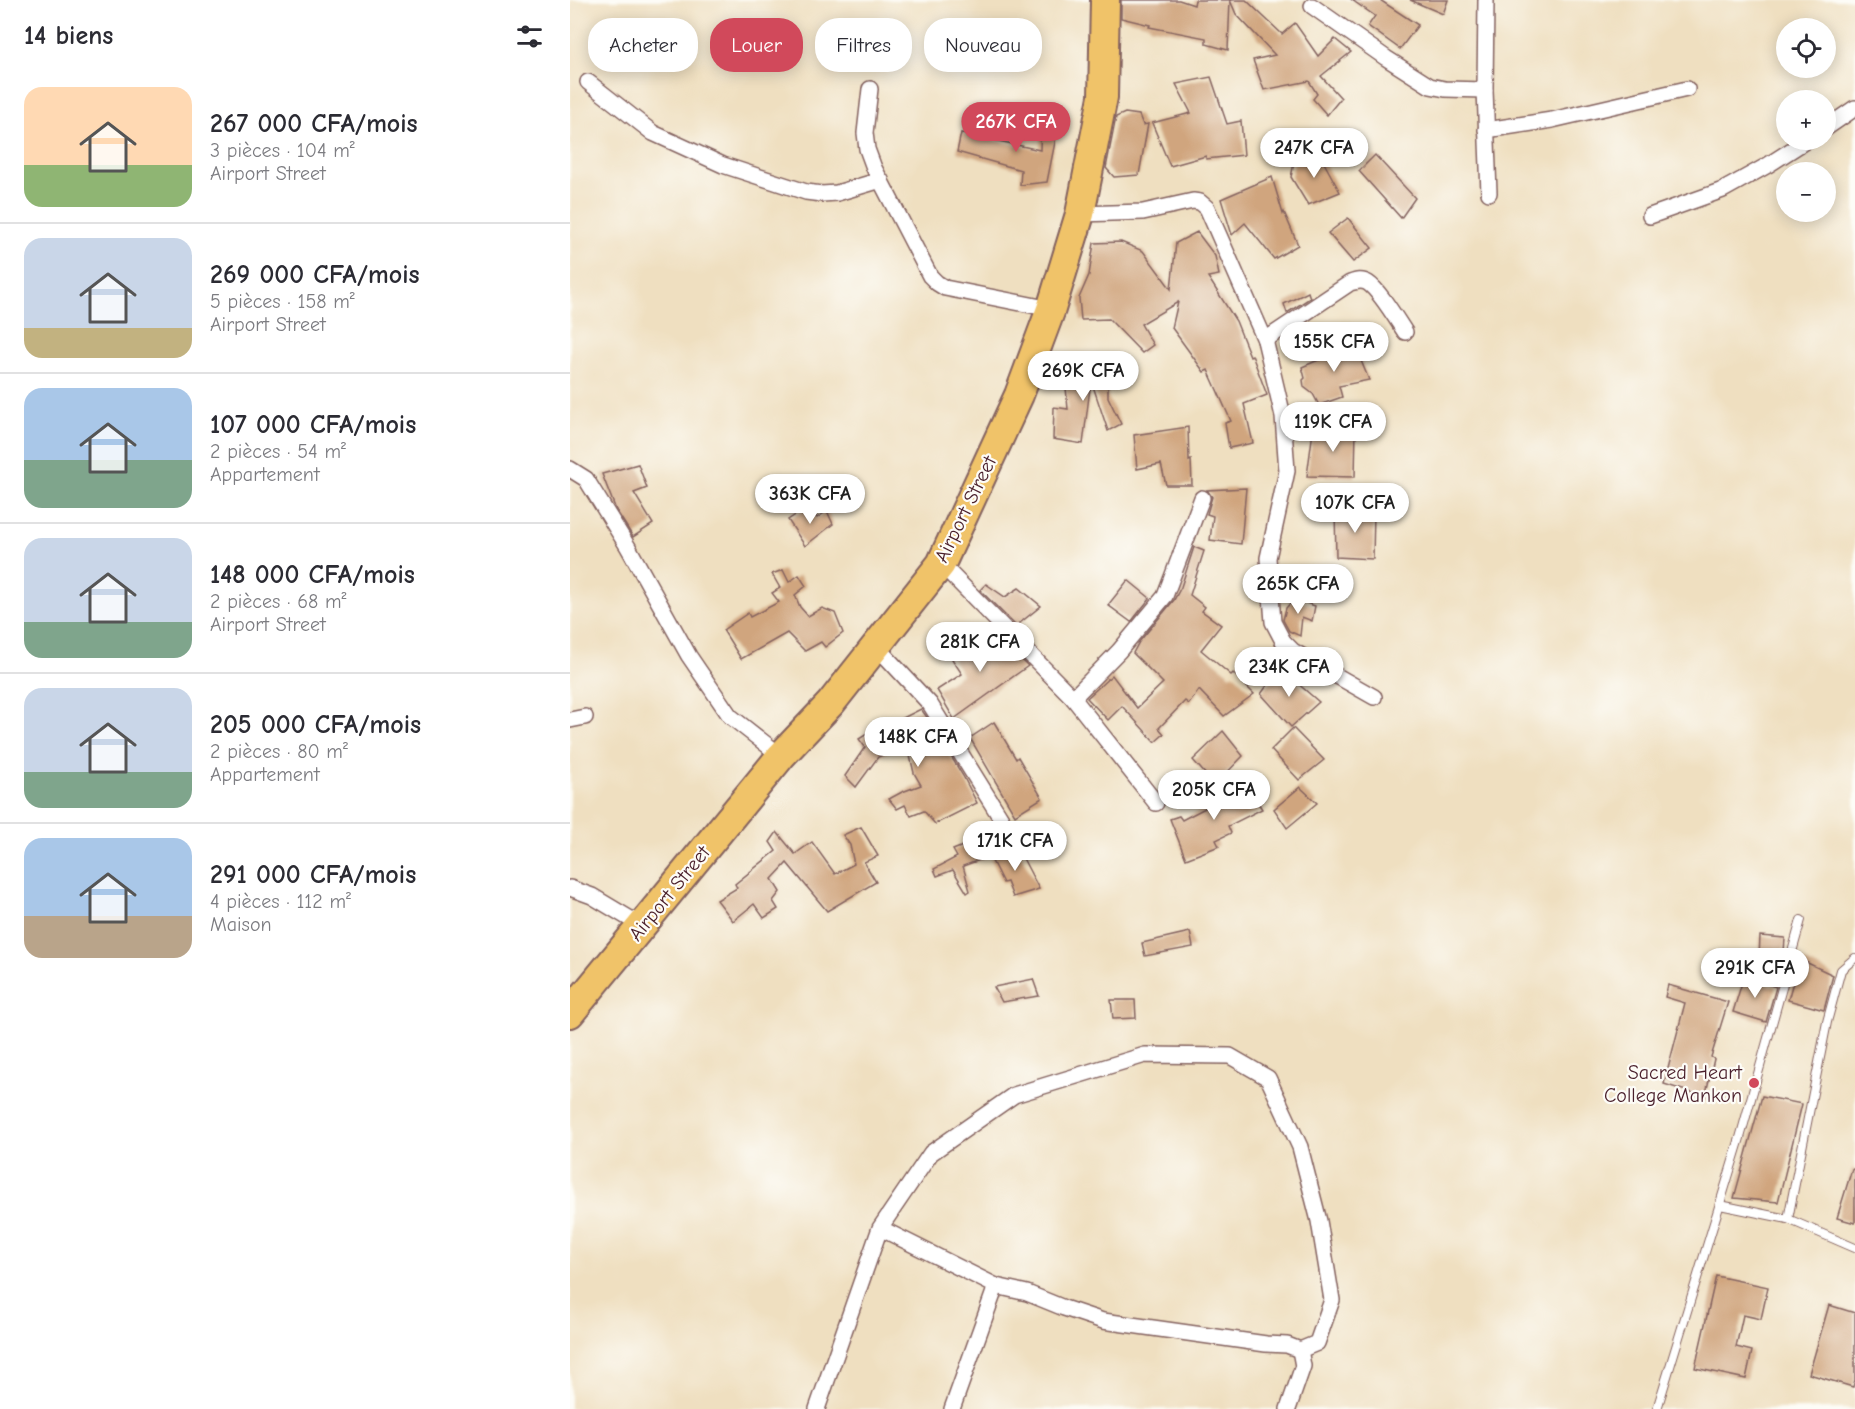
<!DOCTYPE html>
<html lang="fr">
<meta charset="utf-8">
<style>
:root{--surface:#fff;--page:#f7f7f7;--text:#2b2b33;--muted:#7c7c81;--line:#e1e1e2;--accent:#d1495b}
body{margin:0;font-family:"Comic Neue",sans-serif;background:var(--page);color:var(--text);height:100vh;display:flex;flex-direction:column;font-size:22px;white-space:nowrap}
*{box-sizing:border-box;margin:0}
p{font-size:20px;color:var(--muted)}
.icon{flex:none;width:33px;height:33px;fill:none;stroke:currentColor;stroke-width:2;stroke-linecap:round;stroke-linejoin:round}
.map{position:relative;flex:1;overflow:hidden}
.panel{display:flex;flex-direction:column;background:var(--surface);width:570px}
.panel>*{flex:none}
.banner{position:absolute;left:18px;top:18px;width:570px;height:54px;display:flex;gap:12px}
.fabs{position:absolute;left:1206px;top:18px;display:grid;gap:12px}
.fabs a{display:grid;place-items:center;width:60px;height:60px;border-radius:50%;background:var(--surface);box-shadow:0 3px 15px #0003;font-size:30px}
.price{position:absolute;translate:-50% -51px;padding:0 14px;border-radius:21px;background:#fff;color:#222;font-size:20px;line-height:39px;filter:drop-shadow(0 2px 3px #0008)}
.price::after{content:'';position:absolute;left:50%;top:36px;width:18px;height:14px;margin-left:-9px;background:inherit;clip-path:polygon(0 0,100% 0,50% 100%)}
.price.current{background:var(--accent);color:#fff}
ul{padding:0;list-style:none}
li{display:flex;align-items:center;gap:18px;height:150px;padding:0 24px}
li+li{border-top:2px solid var(--line)}
li span{display:grid;place-items:center;flex:none;width:168px;height:120px;border-radius:18px;color:#555}
li>.icon{margin-inline-start:auto}
span .icon{width:72px;height:72px;fill:#fffc;stroke-width:1}
li b{font-size:26px}
h2{display:flex;justify-content:space-between;align-items:center;height:72px;padding:0 24px;font-size:26px}
.chip{padding:0 21px;border-radius:24px;background:var(--surface);box-shadow:0 3px 15px #0003;font-size:21px;line-height:54px}
.chip.current{background:var(--accent);color:#fff}
main{display:flex;flex:1;min-height:0}
.map>svg:first-child{display:block}
.building{fill:#d0a57e}
.lines{fill:none;stroke-linecap:round;stroke-linejoin:round}
.lane-casing{stroke:#84625f;stroke-width:10}
.street-casing{stroke:#84625f;stroke-width:18}
.highway-casing{stroke:#84625f;stroke-width:32}
.lane{stroke:#fff;stroke-width:8}
.street{stroke:#fff;stroke-width:15}
.highway{stroke:#f0c369;stroke-width:28}
.poi-dot{fill:#d1495b;stroke:#fdfcf7;stroke-width:2}
.labels{text-anchor:middle;stroke-width:4.5;stroke-linejoin:round;paint-order:stroke}
.street-label{font-size:20px;fill:#4a1f2b;stroke:#fdfcf7}
.poi-label{font-size:20px;fill:#4a1f2b;stroke:#fdfcf7;text-anchor:end}
</style>
<main>
<section class="panel">
<h2>14 biens<svg class="icon" aria-label="filters" viewBox="0 0 24 24"><path d="M4 7h16M4 17h16"/><circle cx="9" cy="7" r="2"/><circle cx="15" cy="17" r="2"/></svg></h2>
<ul>
<li><span style="background:linear-gradient(#ffd9b3 65%,#8fb573 0)"><svg class="icon" aria-label="home" viewBox="0 0 24 24"><path d="M3 11l9-7 9 7M6 9v11h12V9"/></svg></span><div><b>267 000 CFA/mois</b><p>3 pièces · 104 m²</p><p>Airport Street</p></div></li>
<li><span style="background:linear-gradient(#c9d6e8 75%,#c2b280 0)"><svg class="icon" aria-label="home" viewBox="0 0 24 24"><path d="M3 11l9-7 9 7M6 9v11h12V9"/></svg></span><div><b>269 000 CFA/mois</b><p>5 pièces · 158 m²</p><p>Airport Street</p></div></li>
<li><span style="background:linear-gradient(#a9c7e8 60%,#7fa58c 0)"><svg class="icon" aria-label="home" viewBox="0 0 24 24"><path d="M3 11l9-7 9 7M6 9v11h12V9"/></svg></span><div><b>107 000 CFA/mois</b><p>2 pièces · 54 m²</p><p>Appartement</p></div></li>
<li><span style="background:linear-gradient(#c9d6e8 70%,#7fa58c 0)"><svg class="icon" aria-label="home" viewBox="0 0 24 24"><path d="M3 11l9-7 9 7M6 9v11h12V9"/></svg></span><div><b>148 000 CFA/mois</b><p>2 pièces · 68 m²</p><p>Airport Street</p></div></li>
<li><span style="background:linear-gradient(#c9d6e8 70%,#7fa58c 0)"><svg class="icon" aria-label="home" viewBox="0 0 24 24"><path d="M3 11l9-7 9 7M6 9v11h12V9"/></svg></span><div><b>205 000 CFA/mois</b><p>2 pièces · 80 m²</p><p>Appartement</p></div></li>
<li><span style="background:linear-gradient(#a9c7e8 65%,#b9a48a 0)"><svg class="icon" aria-label="home" viewBox="0 0 24 24"><path d="M3 11l9-7 9 7M6 9v11h12V9"/></svg></span><div><b>291 000 CFA/mois</b><p>4 pièces · 112 m²</p><p>Maison</p></div></li>
</ul>
</section>
<div class="map">
<svg width="1285" height="1409" viewBox="0 0 1285 1409">
<rect width="100%" height="100%" fill="#fdfcf7"/>
<filter id="ink" filterUnits="userSpaceOnUse"><feTurbulence type="fractalNoise" baseFrequency=".0167" numOctaves="2"/><feDisplacementMap in="SourceGraphic" scale="12" xChannelSelector="R" yChannelSelector="G"/><feConvolveMatrix kernelMatrix="1 2 1 2 8 2 1 2 1" color-interpolation-filters="sRGB"/></filter>
<filter id="wash" filterUnits="userSpaceOnUse"><feTurbulence type="fractalNoise" baseFrequency=".008" numOctaves="4" result="noise"/><feDisplacementMap in="SourceGraphic" scale="24" xChannelSelector="R" yChannelSelector="G"/><feGaussianBlur stdDeviation="1.35" result="paint"/><feColorMatrix in="noise" values="0 0 0 0 0 0 0 0 0 0 0 0 0 0 0 0 0 1.4 0 .05"/><feComposite in="paint" operator="in"/></filter>
<g filter="url(#wash)">
<rect width="100%" height="100%" fill="#efdfc0"/>
<g id="blocks">
<!-- building -->
<g class="building">
<polygon points="551,0 609,0 624,5 625,0 660,0 658,50 636,44 636,38 579,27 580,25 551,18"/>
<polygon points="660,0 676,0 712,34 725,23 748,56 765,39 781,52 751,76 771,98 757,115 743,99 747,94 739,81 694,90 683,60 705,55 666,14"/>
<polygon points="782,0 810,0 848,25 830,49 798,26 805,16"/>
<polygon points="840,0 878,0 873,14"/>
<polygon points="641,77 657,124 671,121 674,155 636,159 636,156 600,166 582,123 621,113 606,84"/>
<polygon points="555,113 569,115 573,125 578,124 569,175 544,177 536,168 546,117"/>
<polygon points="471,117 488,119 485,142 477,182 450,185 451,170 387,152 391,133 470,150"/>
<polygon points="747,150 770,192 738,205 721,177 724,163"/>
<polygon points="805,155 845,198 831,218 789,171"/>
<polygon points="702,177 713,214 714,212 728,245 704,259 675,223 662,235 651,199"/>
<polygon points="778,218 802,248 783,262 758,233"/>
<polygon points="627,232 645,256 649,275 638,277 666,321 680,356 682,355 697,395 674,404 683,443 659,448 655,423 661,421 638,370 634,372 602,328 608,302 571,324 583,345 572,353 539,319 511,320 509,298 519,275 524,243 551,242 573,251 601,289 606,243"/>
<polygon points="738,292 740,298 717,313 714,304"/>
<polygon points="782,339 799,380 769,386 772,397 749,405 743,394 734,387 733,380 735,378 732,367 770,351 767,344"/>
<polygon points="538,364 538,397 551,424 538,431 521,380 513,444 483,439 484,407 498,409 494,366"/>
<polygon points="618,427 619,461 621,460 622,485 596,485 591,464 567,469 564,435"/>
<polygon points="786,427 785,477 737,476 743,431"/>
<polygon points="68,464 77,488 64,493 83,524 63,537 46,510 32,474"/>
<polygon points="676,488 671,544 640,540 643,516 637,514 642,497 637,490"/>
<polygon points="239,506 247,518 257,511 263,524 235,546 218,520"/>
<polygon points="765,510 804,511 803,559 766,557"/>
<polygon points="624,547 634,551 620,595 635,607 632,611 651,625 631,650 661,675 663,673 684,694 654,716 629,690 619,704 615,701 589,728 594,734 585,742 552,706 538,720 517,698 542,675 567,708 593,683 563,653 569,642 604,600 611,587"/>
<polygon points="213,570 219,582 229,575 236,586 225,595 230,607 238,616 252,608 265,613 273,633 255,647 251,642 235,651 217,633 171,659 153,630 178,613 180,617 209,602 202,593 210,588 202,574"/>
<polygon points="558,580 580,598 561,622 538,605"/>
<polygon points="416,584 435,597 449,588 471,606 446,626 410,590"/>
<polygon points="724,599 745,606 742,621 732,617 730,636 719,631 713,620 716,608"/>
<polygon points="421,629 458,666 384,719 367,690 392,674 382,659 405,642 406,645"/>
<polygon points="710,668 749,702 721,727 691,694"/>
<polygon points="351,709 361,723 364,733 366,732 393,776 407,803 365,824 354,811 341,816 335,805 327,809 319,799 332,792 351,785 344,773 337,743 308,757 286,787 275,776 295,747 289,739 319,720 321,724"/>
<polygon points="424,722 446,759 448,757 472,798 445,815 400,738"/>
<polygon points="723,728 754,760 729,780 701,750"/>
<polygon points="653,731 673,756 645,785 623,760"/>
<polygon points="676,784 692,809 658,826 661,833 646,840 649,846 616,859 600,819 609,816 612,820 637,807 636,806"/>
<polygon points="730,787 747,803 717,828 704,809"/>
<polygon points="291,827 308,856 294,862 306,882 257,911 217,863 202,879 210,892 203,901 208,909 194,918 184,904 163,921 147,900 167,888 165,884 206,851 200,842 207,832 225,854 242,842 265,874 284,864 280,845 273,835"/>
<polygon points="408,840 415,858 393,866 400,891 397,893 383,870 367,876 364,869 387,857 383,850"/>
<polygon points="446,845 469,889 443,897 437,882 433,883 421,859"/>
<polygon points="620,932 623,947 575,956 572,943"/>
<polygon points="1190,936 1215,938 1214,952 1216,953 1213,962 1189,958"/>
<polygon points="1227,958 1263,975 1254,1010 1218,1000 1228,964 1225,964"/>
<polygon points="1174,976 1206,987 1196,1022 1163,1012"/>
<polygon points="463,979 469,996 432,1002 424,987"/>
<polygon points="1098,985 1158,1002 1141,1057 1144,1059 1135,1097 1094,1084 1115,1003 1095,997"/>
<polygon points="541,1000 565,1000 566,1018 543,1019"/>
<polygon points="1192,1096 1232,1104 1208,1202 1164,1198"/>
<polygon points="1282,1169 1285,1170 1285,1223 1267,1218"/>
<polygon points="1146,1276 1198,1287 1191,1319 1173,1315 1166,1347 1182,1351 1176,1379 1125,1368"/>
<polygon points="1259,1305 1285,1313 1285,1380 1283,1387 1239,1374"/>
</g>
</g>
</g>
<g filter="url(#ink)">
<use href="#blocks" fill-opacity="0" stroke="#84625f" stroke-width="1.5"/>
<g class="lines">
<!-- lane casing -->
<g class="lane-casing">
<g id="lane">
<polyline points="1150,1205 1218,1219 1285,1248"/>
<polyline points="1218,1219 1257,1022 1271,970 1285,958"/>
<polyline points="1087,1409 1170,1138 1231,920"/>
</g>
</g>
<!-- street casing -->
<g class="street-casing">
<g id="street">
<polyline points="916,0 915,90 919,193"/>
<polyline points="742,6 816,58 860,86 875,89 915,90"/>
<polyline points="18,82 83,133 153,165 236,192 252,194 267,193 311,180"/>
<polyline points="300,89 295,133 297,149 304,168 360,276 367,283 375,288 481,309"/>
<polyline points="1256,128 1285,108"/>
<polyline points="916,130 982,120 1117,89"/>
<polyline points="510,214 573,212 623,201 630,202 637,208 695,340 713,416 717,471 698,558 703,622 713,641 723,651 804,697"/>
<polyline points="1080,216 1153,190 1198,165 1237,140"/>
<path d="M695,340L780,283C786,281 792,279 798,283C809,290 827,320 835,332"/>
<polyline points="0,469 16,479 58,547 119,656 160,716 211,756"/>
<polyline points="371,564 503,698 586,803"/>
<polyline points="306,646 360,704 442,836"/>
<polyline points="503,698 549,651 595,596 632,498"/>
<polyline points="0,720 15,717"/>
<polyline points="0,888 22,896 72,926"/>
<polyline points="247,1409 310,1228 361,1153 444,1095 575,1055 660,1056 698,1078 730,1147 749,1221 762,1300 747,1343 730,1350 717,1345 696,1344 533,1321 494,1308 457,1293 426,1286 310,1228"/>
<polyline points="382,1409 426,1286"/>
<polyline points="718,1409 733,1366 730,1350"/>
</g>
</g>
<!-- highway casing -->
<g class="highway-casing">
<polyline id="highway" points="0,1013 211,756 261,703 371,564 449,395 481,309 510,214 533,97 535,0"/>
</g>
<!-- lane -->
<use href="#lane" class="lane"/>
<!-- street -->
<use href="#street" class="street"/>
<!-- highway -->
<use href="#highway" class="highway"/>
</g>
</g>
<!-- markers -->
<circle class="poi-dot" cx="1184" cy="1083" r="6"/>
<g class="labels">
<!-- street labels -->
<g class="street-label">
<text transform="translate(395 509) rotate(-64)" y="7">Airport Street</text>
<text transform="translate(99 893) rotate(-51)" y="7">Airport Street</text>
</g>
<!-- poi labels -->
<g class="poi-label">
<text x="1172" y="1079">Sacred Heart<tspan x="1172" dy="23">College Mankon</tspan></text>
</g>
</g>
</svg>
<div class="fabs">
<a><svg class="icon" aria-label="locate" viewBox="0 0 24 24"><circle cx="12" cy="12" r="6"/><path d="M12 2v4M12 18v4M2 12h4M18 12h4"/></svg></a>
<a>+</a>
<a>−</a>
</div>
<b class="price current" style="left:446px;top:153px">267K CFA</b>
<b class="price" style="left:744px;top:179px">247K CFA</b>
<b class="price" style="left:764px;top:373px">155K CFA</b>
<b class="price" style="left:513px;top:402px">269K CFA</b>
<b class="price" style="left:763px;top:453px">119K CFA</b>
<b class="price" style="left:240px;top:525px">363K CFA</b>
<b class="price" style="left:785px;top:534px">107K CFA</b>
<b class="price" style="left:728px;top:615px">265K CFA</b>
<b class="price" style="left:410px;top:673px">281K CFA</b>
<b class="price" style="left:719px;top:698px">234K CFA</b>
<b class="price" style="left:348px;top:768px">148K CFA</b>
<b class="price" style="left:644px;top:821px">205K CFA</b>
<b class="price" style="left:445px;top:872px">171K CFA</b>
<b class="price" style="left:1185px;top:999px">291K CFA</b>
<div class="banner">
<a class="chip">Acheter</a>
<a class="chip current">Louer</a>
<a class="chip">Filtres</a>
<a class="chip">Nouveau</a>
</div>
</div>
</main>
